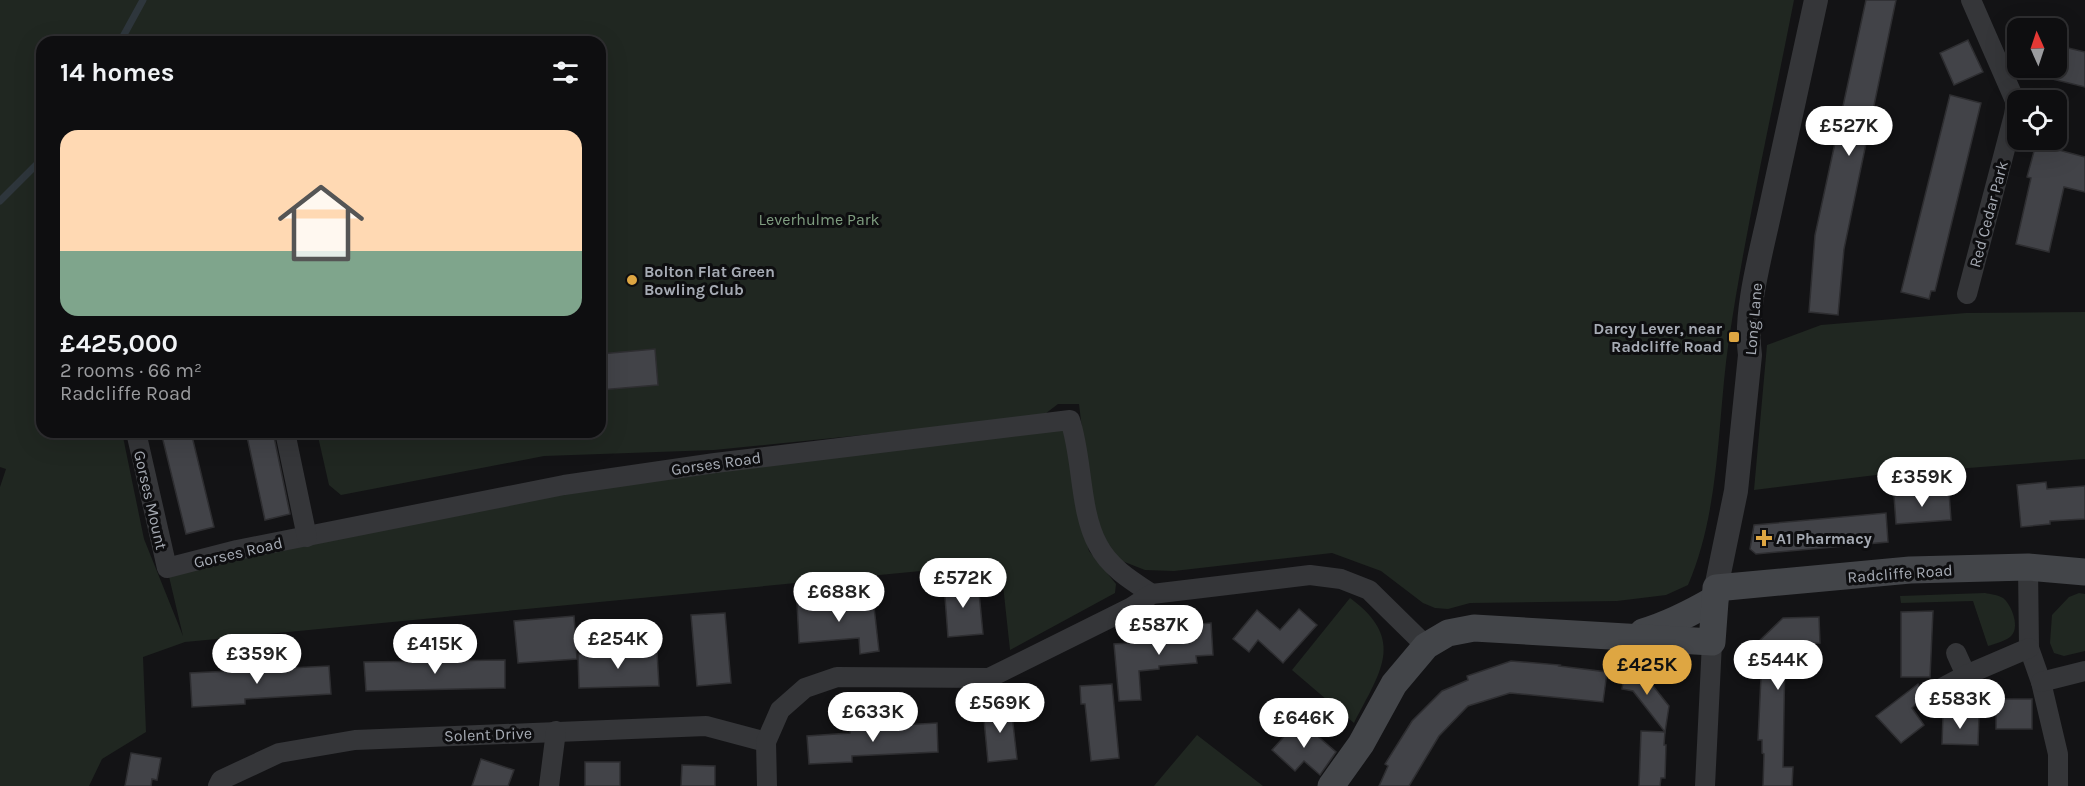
<!DOCTYPE html>
<meta charset="utf-8">
<style>
:root{--surface:#0e0e10;--page:#1c1c1e;--text:#f1f3f6;--muted:#9b9c9f;--line:#2e2e30;--accent:#dea642}
body{margin:0;font-family:Karla,sans-serif;background:var(--page);color:var(--text);height:100vh;display:flex;flex-direction:column;font-size:22px;white-space:nowrap}
*{box-sizing:border-box;margin:0}
p{font-size:20px;color:var(--muted)}
.icon{flex:none;width:33px;height:33px;fill:none;stroke:currentColor;stroke-width:2;stroke-linecap:round;stroke-linejoin:round}
.map{position:relative;flex:1;overflow:hidden}
.side{position:absolute;left:36px;top:36px;width:570px;height:402px;display:flex;flex-direction:column;background:var(--surface);border-radius:18px;box-shadow:0 6px 24px #0002,0 0 0 2px var(--line)}
.side>*{flex:none}
.needle{width:39px;rotate:357deg}
.fabs{position:absolute;left:2007px;top:18px;display:grid;gap:12px}
.fabs a{display:grid;place-items:center;width:60px;height:60px;border-radius:12px;background:var(--surface);box-shadow:0 6px 24px #0002,0 0 0 2px var(--line);font-size:30px}
.price{position:absolute;translate:-50% -51px;padding:0 14px;border-radius:21px;background:#fff;color:#222;font-size:20px;line-height:39px;filter:drop-shadow(0 2px 3px #0008)}
.price::after{content:'';position:absolute;left:50%;top:36px;width:18px;height:14px;margin-left:-9px;background:inherit;clip-path:polygon(0 0,100% 0,50% 100%)}
.price.selected{background:var(--accent);color:#111}
ul{padding:0;list-style:none}
li{display:grid;align-content:center;gap:12px;height:318px;padding:0 24px}
li span{display:grid;place-items:center;height:186px;border-radius:18px;color:#555}
li>.icon{margin-inline-start:auto}
span .icon{width:108px;height:108px;fill:#fffc;stroke-width:1}
li b{font-size:26px}
h2{display:flex;justify-content:space-between;align-items:center;height:72px;padding:0 24px;font-size:26px}
.map>svg:first-child{display:block}
.green{fill:#202721}
.lines{fill:none;stroke-linecap:round;stroke-linejoin:round}
.stream{stroke:#2e363c;stroke-width:7}
.building{fill:#424348;stroke:#2e2e31;stroke-width:1.5}
.minor{stroke:#353639;stroke-width:20}
.tertiary{stroke:#353639;stroke-width:24}
.secondary{stroke:#434549;stroke-width:27}
.poi-dot{fill:#dea642;stroke:#0e0e10;stroke-width:2}
.labels{text-anchor:middle;stroke-width:6;stroke-linejoin:round;paint-order:stroke}
.street-label{font-size:16px;fill:#a6abb4;stroke:#0e0e10}
.park-label{font-size:16px;fill:#7f9d80;stroke:#0e0e10}
.poi-label{font-size:16px;font-weight:bold;fill:#a6abb4;stroke:#0e0e10;text-anchor:start}
</style>
<div class="map">
<svg width="2085" height="786" viewBox="0 0 2085 786">
<rect width="100%" height="100%" fill="#131315"/>
<!-- green -->
<g class="green">
<path d="M0,0H1794C1772,113 1746,226 1729,339C1717,421 1721,508 1688,585L1666,595L1617,601L1470,603L1448,609L1435,608L1423,603L1381,571L1332,553L1174,571L1145,570L1122,561L1103,543L1092,512L1079,404H1058L1041,417L714,450L544,456L341,495L329,485L317,432H600V42H42V432H122L144,539L183,636L167,568L715,463L1067,429L1080,514L1089,551L1116,584L1115,593L1010,650L1003,585L994,564L185,642L143,657L146,732L102,759L89,786H0V487L6,469L0,467Z"/>
<polygon points="2085,312 2085,459 1876,475 1754,490 1767,345 1821,325 1966,313"/>
<path d="M1985,593C1990,594 1998,595 2003,598C2012,605 2021,629 2010,637C2005,641 1995,644 1988,646L1973,601L1901,603L1900,596Z"/>
<polygon points="2079,593 2085,594 2085,651 2064,656 2054,653 2050,643 2052,615 2069,597"/>
<path d="M1350,598C1407,640 1380,672 1354,723L1292,670Z"/>
<polygon points="1197,735 1263,786 1154,786"/>
</g>
<g class="lines">
<!-- stream -->
<g class="stream">
<polyline points="120,42 143,0"/>
<polyline points="0,201 42,159"/>
</g>
</g>
<!-- building -->
<g class="building">
<polygon points="1866,0 1896,0 1844,249 1838,315 1809,312 1815,235"/>
<polygon points="1968,40 1983,72 1954,85 1940,53"/>
<polygon points="2060,46 2085,52 2085,87 2052,79 2055,68 2056,68"/>
<polygon points="1950,95 1981,103 1935,291 1931,291 1929,299 1901,292"/>
<polygon points="2036,144 2085,157 2085,192 2064,187 2049,252 2016,244 2031,178 2027,177"/>
<polygon points="655,349 658,385 600,390 600,354"/>
<polygon points="161,432 191,432 214,527 186,534"/>
<polygon points="246,432 273,432 290,514 265,520"/>
<polygon points="2046,482 2047,489 2085,486 2085,519 2050,521 2050,524 2021,527 2017,485"/>
<polygon points="1949,492 1951,520 1896,524 1894,496"/>
<polygon points="1886,513 1888,542 1756,554 1750,549 1754,525"/>
<polygon points="978,582 983,634 948,637 944,584"/>
<polygon points="873,598 879,651 860,654 859,638 799,643 797,603 830,601 831,602"/>
<polygon points="1299,609 1317,625 1283,663 1258,640 1249,652 1233,639 1257,610 1280,630"/>
<polygon points="1933,611 1930,677 1901,677 1901,612"/>
<polygon points="725,613 731,683 697,686 691,615"/>
<polygon points="574,616 577,659 518,663 514,621"/>
<polygon points="1819,617 1820,643 1796,644 1785,654 1783,767 1793,767 1792,786 1763,786 1764,754 1762,753 1762,740 1758,740 1761,677 1756,677 1758,642 1783,618"/>
<polygon points="1211,623 1213,655 1196,656 1197,663 1159,666 1159,669 1139,671 1141,700 1119,701 1114,644 1176,640 1175,626"/>
<polygon points="657,652 659,686 579,688 578,654"/>
<polygon points="505,660 505,688 366,691 364,662"/>
<polygon points="1511,661 1560,665 1559,666 1607,672 1603,702 1510,693 1468,706 1439,736 1409,786 1379,786 1388,766 1385,764 1412,721 1442,691 1468,680 1467,676"/>
<polygon points="329,666 331,694 245,699 245,704 192,707 190,673"/>
<polygon points="1625,670 1642,672 1669,706 1665,732 1633,691 1622,689"/>
<polygon points="1112,684 1119,758 1091,761 1085,704 1081,704 1080,686"/>
<polygon points="1918,684 1922,690 1923,697 1912,708 1924,725 1901,743 1876,716"/>
<rect x="1996" y="699" width="36" height="30"/>
<polygon points="1011,706 1017,759 988,762 983,709"/>
<polygon points="1943,714 1979,716 1978,745 1942,744"/>
<polygon points="1299,720 1336,752 1320,775 1304,761 1295,771 1272,750"/>
<polygon points="937,723 938,752 852,756 852,762 809,764 807,736 850,733 850,728"/>
<polygon points="1641,731 1665,732 1664,745 1666,745 1665,778 1661,778 1660,786 1639,786"/>
<polygon points="131,753 161,758 157,780 152,779 151,786 125,786"/>
<polygon points="481,759 514,770 508,786 472,786"/>
<rect x="585" y="762" width="35" height="24"/>
<polygon points="682,765 715,766 715,786 681,786"/>
</g>
<g class="lines">
<!-- minor -->
<g class="minor">
<polyline points="1967,294 2014,115 2016,103 1971,0"/>
<path d="M136,432L167,568L237,550L564,485L715,463L1070,420C1083,459 1079,510 1098,545C1109,567 1132,581 1152,594"/>
<polyline points="285,432 307,537"/>
<polyline points="2028,567 2029,648 2041,682 2058,754 2058,786"/>
<polyline points="1956,653 1966,675"/>
<polyline points="2041,682 2085,671"/>
<polyline points="1934,692 1966,675 2029,648"/>
<polyline points="218,786 221,780 279,753 355,740 706,726 766,742"/>
<polyline points="549,786 556,731"/>
<polyline points="767,786 766,742 780,710 805,688 837,677 989,678 1132,607 1152,594 1310,575 1341,579 1369,590 1426,646"/>
<polyline points="1705,786 1712,642"/>
</g>
<!-- tertiary -->
<path class="tertiary" d="M1716,588L1736,491L1750,355C1744,313 1761,253 1770,211C1785,140 1801,70 1816,0"/>
<!-- secondary -->
<g class="secondary">
<path d="M1643,632C1670,624 1691,613 1715,599"/>
<polyline points="1331,786 1361,744 1394,684 1426,646 1448,633 1474,628 1712,642 1716,588 1910,570 2028,567 2085,572"/>
</g>
</g>
<!-- markers -->
<g class="poi-dot">
<circle cx="632" cy="280" r="6"/>
<rect x="1728" y="331" width="12" height="12" rx="3"/>
<path d="M1761 529h6v6h6v6h-6v6h-6v-6h-6v-6h6z"/>
</g>
<g class="labels">
<!-- street labels -->
<g class="street-label">
<text transform="translate(1988 214) rotate(-75)" y="6">Red Cedar Park</text>
<text transform="translate(1753 319) rotate(-85)" y="6">Long Lane</text>
<text transform="translate(716 463) rotate(-8)" y="6">Gorses Road</text>
<text transform="translate(151 500) rotate(77)" y="6">Gorses Mount</text>
<text transform="translate(238 552) rotate(-13)" y="6">Gorses Road</text>
<text transform="translate(1900 573) rotate(-4)" y="6">Radcliffe Road</text>
<text transform="translate(488 734) rotate(-2)" y="6">Solent Drive</text>
</g>
<!-- park labels -->
<g class="park-label">
<text x="819" y="225">Leverhulme Park</text>
</g>
<!-- poi labels -->
<g class="poi-label">
<text x="644" y="277">Bolton Flat Green<tspan x="644" dy="18">Bowling Club</tspan></text>
<text x="1722" y="334" text-anchor="end">Darcy Lever, near<tspan x="1722" dy="18">Radcliffe Road</tspan></text>
<text x="1776" y="544">A1 Pharmacy</text>
</g>
</g>
</svg>
<div class="fabs">
<a><svg class="needle" viewBox="-14 -14 28 28"><path d="M0-13l5 13h-10z" fill="#e53935"/><path d="M0 13l5-13h-10z" fill="#9b9c9f"/></svg></a>
<a><svg class="icon" aria-label="locate" viewBox="0 0 24 24"><circle cx="12" cy="12" r="6"/><path d="M12 2v4M12 18v4M2 12h4M18 12h4"/></svg></a>
</div>
<b class="price" style="left:1849px;top:157px">£527K</b>
<b class="price" style="left:1922px;top:508px">£359K</b>
<b class="price" style="left:963px;top:609px">£572K</b>
<b class="price" style="left:839px;top:623px">£688K</b>
<b class="price" style="left:1159px;top:656px">£587K</b>
<b class="price" style="left:618px;top:670px">£254K</b>
<b class="price" style="left:435px;top:675px">£415K</b>
<b class="price" style="left:257px;top:685px">£359K</b>
<b class="price" style="left:1778px;top:691px">£544K</b>
<b class="price selected" style="left:1647px;top:696px">£425K</b>
<b class="price" style="left:1960px;top:730px">£583K</b>
<b class="price" style="left:1000px;top:734px">£569K</b>
<b class="price" style="left:873px;top:743px">£633K</b>
<b class="price" style="left:1304px;top:749px">£646K</b>
<section class="side">
<h2>14 homes<svg class="icon" aria-label="filters" viewBox="0 0 24 24"><path d="M4 7h16M4 17h16"/><circle cx="9" cy="7" r="2"/><circle cx="15" cy="17" r="2"/></svg></h2>
<ul>
<li><span style="background:linear-gradient(#ffd9b3 65%,#7fa58c 0)"><svg class="icon" aria-label="home" viewBox="0 0 24 24"><path d="M3 11l9-7 9 7M6 9v11h12V9"/></svg></span><div><b>£425,000</b><p>2 rooms · 66 m²</p><p>Radcliffe Road</p></div></li>
</ul>
</section>
</div>
